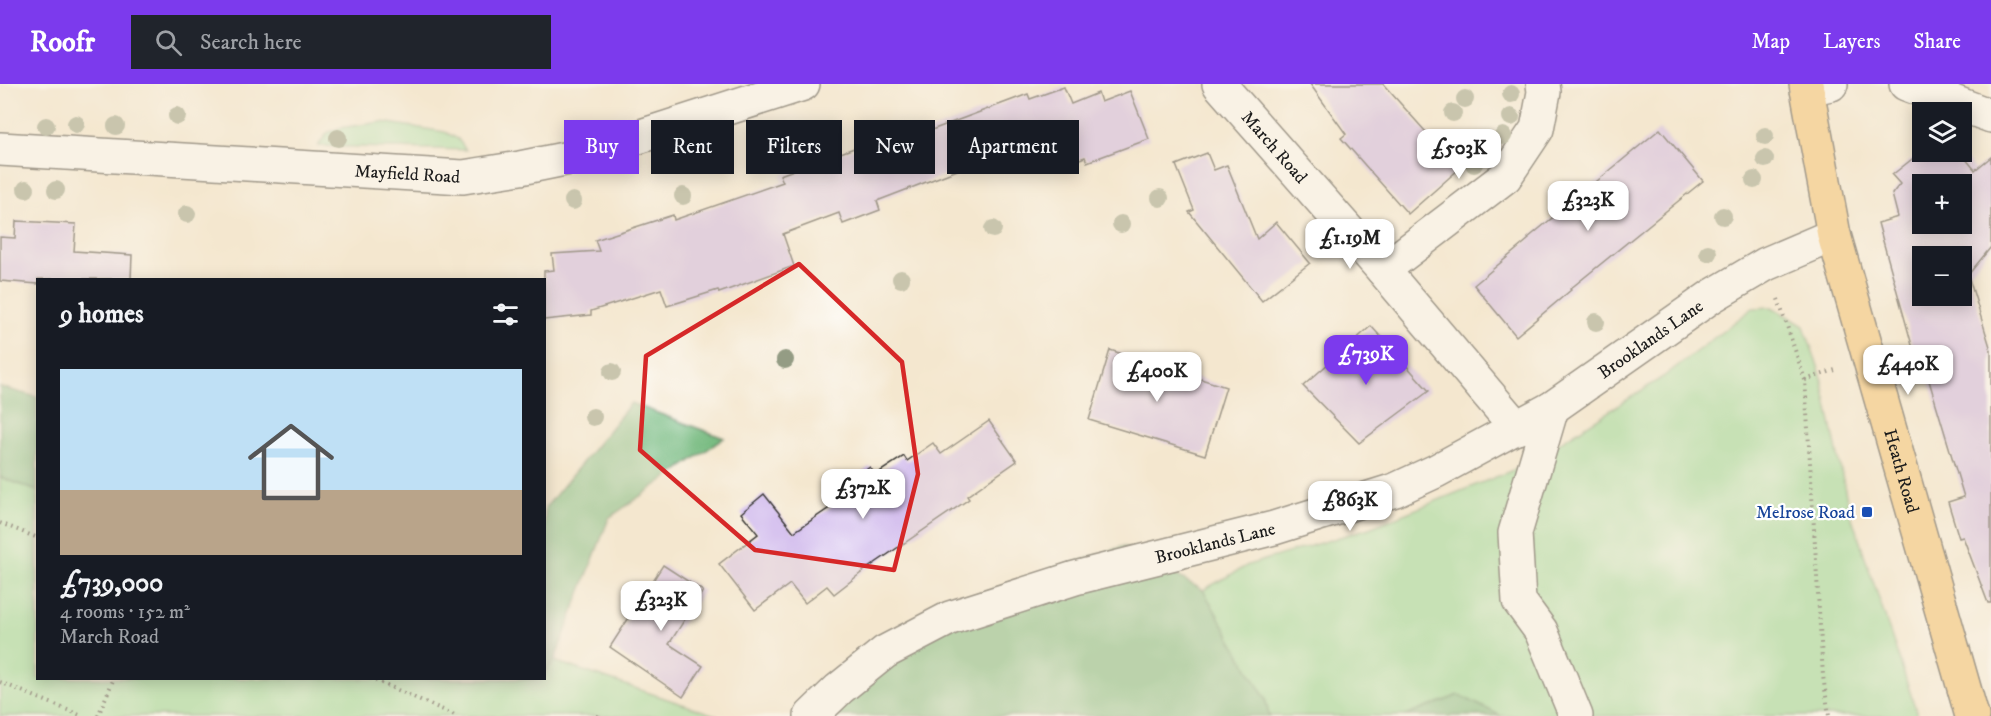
<!DOCTYPE html>
<meta charset="utf-8">
<style>
:root{--surface:#171b24;--page:#20242c;--text:#f1f3f6;--muted:#9ea1a6;--line:#363941;--accent:#7c3aed}
body{margin:0;font-family:"IM FELL DW Pica",serif;background:var(--page);color:var(--text);height:100vh;display:flex;flex-direction:column;font-size:22px;white-space:nowrap}
*{box-sizing:border-box;margin:0}
p{font-size:20px;color:var(--muted)}
.icon{flex:none;width:33px;height:33px;fill:none;stroke:currentColor;stroke-width:2;stroke-linecap:round;stroke-linejoin:round}
.map{position:relative;flex:1;overflow:hidden}
.details{position:absolute;left:36px;top:194px;width:510px;height:402px;display:flex;flex-direction:column;background:var(--surface);border-radius:0px;box-shadow:0 3px 15px #0003}
.details>*{flex:none}
.banner{position:absolute;left:564px;top:36px;width:570px;height:54px;display:flex;gap:12px}
.controls{position:absolute;left:1912px;top:18px;display:grid;gap:12px}
.controls a{display:grid;place-items:center;width:60px;height:60px;border-radius:0px;background:var(--surface);box-shadow:0 3px 15px #0003;font-size:30px}
.price{position:absolute;translate:-50% -51px;padding:0 14px;border-radius:12px;background:#fff;color:#222;font-size:20px;line-height:39px;filter:drop-shadow(0 2px 3px #0008)}
.price::after{content:'';position:absolute;left:50%;top:36px;width:18px;height:14px;margin-left:-9px;background:inherit;clip-path:polygon(0 0,100% 0,50% 100%)}
.price.selected{background:var(--accent);color:#fff}
ul{padding:0;list-style:none}
li{display:grid;align-content:center;gap:12px;height:318px;padding:0 24px}
li+li{border-top:2px solid var(--line)}
li span{display:grid;place-items:center;height:186px;border-radius:0px;color:#555}
li>.icon{margin-inline-start:auto}
span .icon{width:108px;height:108px;fill:#fffc;stroke-width:1}
li b{font-size:26px}
h2{display:flex;justify-content:space-between;align-items:center;height:72px;padding:0 24px;font-size:26px}
.chip{padding:0 21px;border-radius:0px;background:var(--surface);box-shadow:0 3px 15px #0003;font-size:21px;line-height:54px}
.chip.selected{background:var(--accent);color:#fff}
header{display:flex;align-items:center;gap:36px;box-sizing:border-box;height:84px;padding:0 30px;background:var(--accent);color:#fff}
header strong{font-size:28px}
nav{display:flex;gap:33px;margin-inline-start:auto;font-size:21px}
.search{width:420px;height:54px;background:var(--page);display:flex;align-items:center;gap:15px;box-sizing:border-box;padding:0 21px;border-radius:0px;color:var(--muted);font-size:22px}
.map>svg:first-child{display:block}
.green{fill:#90d994;stroke:#567a58;stroke-width:1.5}
.forest{fill:#74b97e;stroke:#486a4d;stroke-width:1.5}
.building{fill:#ccb3ea;fill-rule:evenodd}
.lines{fill:none;stroke-linecap:round;stroke-linejoin:round}
.minor-casing{stroke:#3c3a37;stroke-width:36}
.major-casing{stroke:#3c3a37;stroke-width:36}
.path{stroke:#3c3a37;stroke-width:4;stroke-dasharray:1.5 4.5;stroke-linecap:butt}
.minor{stroke:#fff;stroke-width:33}
.major{stroke:#f6c06b;stroke-width:33}
.tree{fill:#949c84}
.marked{fill:none;stroke:#d62828;stroke-width:4.5;stroke-linejoin:round}
.transit-dot{fill:#1a4fb4;stroke:#fff;stroke-width:2}
.labels{text-anchor:middle;stroke-width:4.5;stroke-linejoin:round;paint-order:stroke}
.street-label{font-size:18px;fill:#1c1c1c;stroke:#fff}
.transit-label{font-size:18px;fill:#164399;stroke:#fff;text-anchor:end}
</style>
<header>
<strong>Roofr</strong>
<div class="search"><svg class="icon" aria-label="search" viewBox="0 0 24 24"><circle cx="10" cy="10" r="6"/><path d="M15 15l6 6"/></svg>Search here</div>
<nav><a>Map</a><a>Layers</a><a>Share</a></nav>
</header>
<div class="map">
<svg width="1991" height="632" viewBox="0 0 1991 632">
<rect width="100%" height="100%" fill="#fff"/>
<filter id="ink" filterUnits="userSpaceOnUse"><feTurbulence type="fractalNoise" baseFrequency=".0167" numOctaves="2"/><feDisplacementMap in="SourceGraphic" scale="12" xChannelSelector="R" yChannelSelector="G"/><feConvolveMatrix kernelMatrix="1 2 1 2 8 2 1 2 1" color-interpolation-filters="sRGB"/></filter>
<filter id="wash" filterUnits="userSpaceOnUse"><feTurbulence type="fractalNoise" baseFrequency=".008" numOctaves="4" result="noise"/><feDisplacementMap in="SourceGraphic" scale="24" xChannelSelector="R" yChannelSelector="G"/><feGaussianBlur stdDeviation="1.35" result="paint"/><feColorMatrix in="noise" values="0 0 0 0 0 0 0 0 0 0 0 0 0 0 0 0 0 1.4 0 .05"/><feComposite in="paint" operator="in"/></filter>
<g filter="url(#wash)">
<rect width="100%" height="100%" fill="#f4e7cf"/>
<!-- green -->
<g class="green">
<polygon points="382,38 445,48 458,55 466,66 318,62 327,49 339,44"/>
<polygon points="1772,223 1804,242 1821,291 1849,425 1918,632 1501,632 1459,611 1405,632 1269,632 1265,614 1203,506 1248,481 1369,444 1523,382 1663,293 1753,224"/>
<polygon points="0,393 37,407 38,594 538,595 544,594 545,588 554,577 718,632 0,632"/>
</g>
<!-- forest -->
<g class="forest">
<polygon points="0,303 37,313 37,407 0,393"/>
<polygon points="631,319 724,354 609,434 554,577 545,588 545,424"/>
<polygon points="1123,462 1203,506 1265,614 1269,632 793,632 941,523"/>
<polygon points="1459,611 1501,632 1405,632"/>
</g>
<g id="blocks">
<!-- building -->
<g class="building">
<polygon points="1310,0 1383,0 1459,85 1408,130 1341,54 1346,50"/>
<polygon points="1064,3 1071,20 1098,9 1101,18 1130,7 1149,55 1087,78 1085,73 1069,79 1060,54 976,86 973,80 877,117 880,126 843,140 839,129 783,150 794,182 719,209 718,206 667,222 661,205 591,227 591,231 544,236 544,187 554,186 552,170 599,167 595,156 673,131 674,136 783,98 780,91 857,63 860,70 904,52 905,56 1028,10 1030,15"/>
<polygon points="1660,45 1703,97 1570,205 1571,206 1516,252 1474,201 1529,155 1528,154"/>
<path d="M1921,68H1960L1975,86L1991,73V163L1968,191L1991,266V519H1988L1963,453L1959,454L1948,418L1964,413L1921,270L1915,272L1878,139L1898,133L1892,110L1900,100L1892,91ZM1923,100H1962V140H1923ZM1923,172H1962V212H1923Z"/>
<polygon points="1207,69 1214,86 1227,81 1257,155 1276,138 1310,179 1262,217 1189,128 1194,126 1176,81"/>
<polygon points="16,137 76,140 74,167 132,171 131,195 38,195 38,200 0,197 0,153 15,154"/>
<polygon points="1371,242 1429,307 1359,359 1303,302"/>
<polygon points="1110,266 1226,303 1205,371 1089,336"/>
<polygon points="989,337 1017,377 967,412 969,415 865,486 834,510 827,502 805,519 790,500 755,526 719,480 758,450 741,429 764,410 794,448 847,412 841,403 870,383 875,391 904,372 907,377 933,359 941,370"/>
<polygon points="663,481 703,507 669,560 703,582 683,613 610,563"/>
</g>
</g>
</g>
<g filter="url(#ink)">
<use href="#blocks" fill-opacity="0" stroke="#3c3a37" stroke-width="1.5"/>
<g class="lines">
<!-- minor casing -->
<g class="minor-casing">
<g id="minor">
<path id="s1" d="M1219,0L1383,186L1517,344"/>
<polyline points="1906,0 1991,32"/>
<polyline points="1807,5 1831,0"/>
<path id="s2" d="M0,65L463,93L520,84L579,72L803,0"/>
<polyline points="1383,186 1505,93 1537,45 1544,8 1543,0"/>
<polyline points="1552,324 1515,449 1519,517 1541,547 1576,632"/>
<path id="s3" d="M811,632L839,605L885,568L950,534L1075,494L1274,444L1395,406L1436,387L1552,324L1712,212L1766,180L1834,151"/>
</g>
</g>
<!-- major casing -->
<g class="major-casing">
<g id="major">
<path id="s4" d="M1806,0L1834,151L1972,632"/>
</g>
</g>
<!-- path -->
<g class="path">
<polyline points="1778,215 1805,296 1823,592 1829,632"/>
<polyline points="1805,296 1835,286"/>
<polyline points="0,439 38,454"/>
<polyline points="370,594 457,632"/>
<polyline points="0,598 82,632"/>
<polyline points="98,632 114,594"/>
<polyline points="598,632 600,628"/>
</g>
<!-- minor -->
<use href="#minor" class="minor"/>
<!-- major -->
<use href="#major" class="major"/>
</g>
<!-- trees -->
<g class="tree">
<circle cx="1511" cy="10" r="9"/>
<circle cx="1465" cy="15" r="9"/>
<circle cx="1453" cy="29" r="9"/>
<circle cx="177" cy="32" r="9"/>
<circle cx="1511" cy="33" r="9"/>
<circle cx="76" cy="40" r="9"/>
<circle cx="46" cy="42" r="9"/>
<circle cx="116" cy="42" r="9"/>
<circle cx="1503" cy="52" r="9"/>
<circle cx="1765" cy="52" r="9"/>
<circle cx="338" cy="54" r="9"/>
<circle cx="766" cy="64" r="9"/>
<circle cx="1488" cy="68" r="9"/>
<circle cx="1765" cy="75" r="9"/>
<circle cx="1474" cy="80" r="9"/>
<circle cx="1754" cy="96" r="9"/>
<circle cx="26" cy="105" r="9"/>
<circle cx="56" cy="106" r="9"/>
<circle cx="683" cy="112" r="9"/>
<circle cx="1160" cy="114" r="9"/>
<circle cx="573" cy="117" r="9"/>
<circle cx="187" cy="130" r="9"/>
<circle cx="1723" cy="132" r="9"/>
<circle cx="1121" cy="140" r="9"/>
<circle cx="993" cy="145" r="9"/>
<circle cx="1708" cy="169" r="9"/>
<circle cx="901" cy="195" r="9"/>
<circle cx="1596" cy="238" r="9"/>
<circle cx="785" cy="276" r="9"/>
<circle cx="612" cy="288" r="9"/>
<circle cx="593" cy="333" r="9"/>
</g>
</g>
<!-- marked area -->
<path d="M0 0H1991V632H0ZM799,180L902,278L918,390L894,486L755,466L640,366L646,272Z" fill="#f4e7cf" fill-opacity=".55" fill-rule="evenodd"/>
<path class="marked" d="M799,180L902,278L918,390L894,486L755,466L640,366L646,272Z"/>
<!-- markers -->
<rect class="transit-dot" x="1861" y="422" width="12" height="12" rx="3"/>
<g class="labels">
<!-- street labels -->
<g class="street-label">
<text dy="6" stroke="none"><textPath href="#s1" startOffset="84">March Road</textPath></text>
<text dy="6" stroke="none"><textPath href="#s2" startOffset="408">Mayfield Road</textPath></text>
<text dy="6" stroke="none"><textPath href="#s3" startOffset="932">Brooklands Lane</textPath></text>
<text dy="6" stroke="none"><textPath href="#s4" startOffset="399">Heath Road</textPath></text>
<text dy="6" stroke="none"><textPath href="#s3" startOffset="447">Brooklands Lane</textPath></text>
</g>
<!-- transit labels -->
<g class="transit-label">
<text x="1855" y="434">Melrose Road</text>
</g>
</g>
</svg>
<div class="controls">
<a><svg class="icon" aria-label="layers" viewBox="0 0 24 24"><path d="M12 4l9 5-9 5-9-5zM3 14l9 5 9-5"/></svg></a>
<a>+</a>
<a>−</a>
</div>
<b class="price" style="left:1459px;top:96px">£503K</b>
<b class="price" style="left:1588px;top:148px">£323K</b>
<b class="price" style="left:1350px;top:186px">£1.19M</b>
<b class="price selected" style="left:1366px;top:302px">£739K</b>
<b class="price" style="left:1908px;top:312px">£440K</b>
<b class="price" style="left:1157px;top:319px">£400K</b>
<b class="price" style="left:863px;top:436px">£372K</b>
<b class="price" style="left:1350px;top:448px">£863K</b>
<b class="price" style="left:661px;top:548px">£323K</b>
<div class="banner">
<a class="chip selected">Buy</a>
<a class="chip">Rent</a>
<a class="chip">Filters</a>
<a class="chip">New</a>
<a class="chip">Apartment</a>
</div>
<section class="details">
<h2>9 homes<svg class="icon" aria-label="filters" viewBox="0 0 24 24"><path d="M4 7h16M4 17h16"/><circle cx="9" cy="7" r="2"/><circle cx="15" cy="17" r="2"/></svg></h2>
<ul>
<li><span style="background:linear-gradient(#bfe0f5 65%,#b9a48a 0)"><svg class="icon" aria-label="home" viewBox="0 0 24 24"><path d="M3 11l9-7 9 7M6 9v11h12V9"/></svg></span><div><b>£739,000</b><p>4 rooms · 152 m²</p><p>March Road</p></div></li>
</ul>
</section>
</div>
